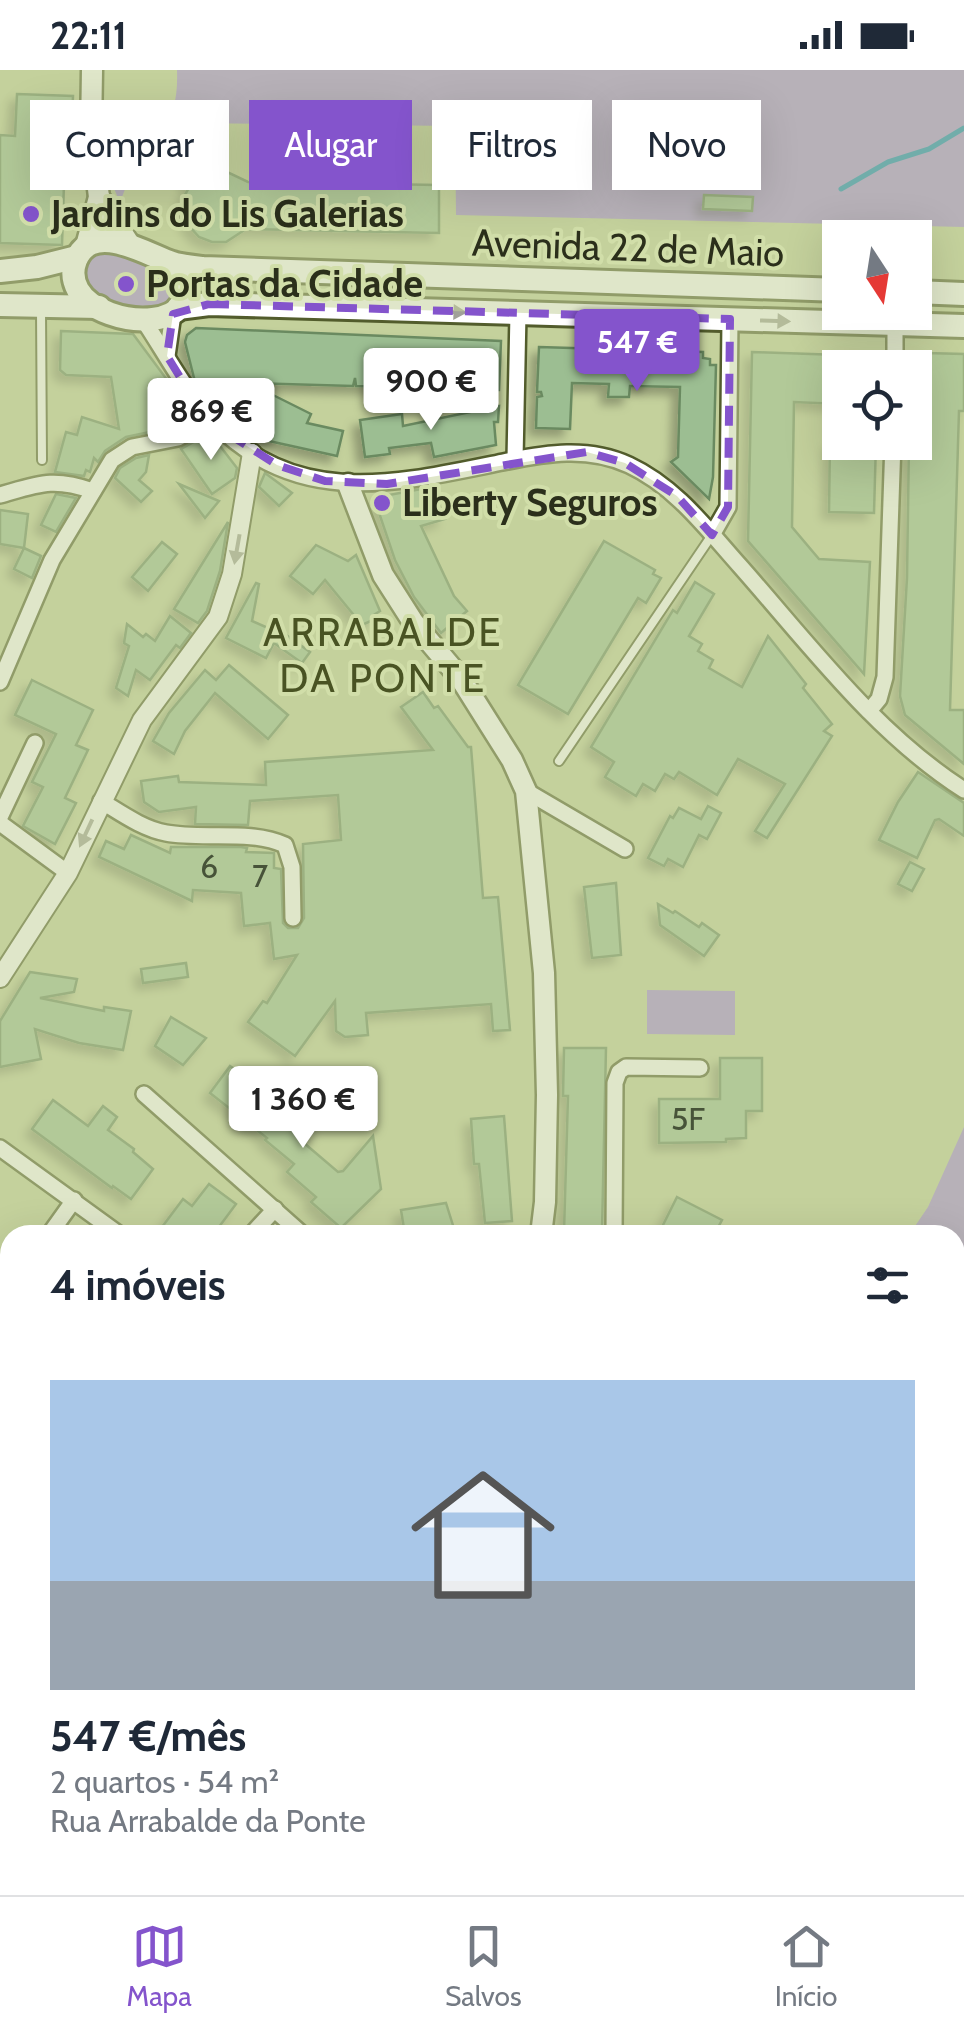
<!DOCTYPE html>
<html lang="pt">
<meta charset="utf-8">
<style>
:root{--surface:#fff;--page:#f6f6f7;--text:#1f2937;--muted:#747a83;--line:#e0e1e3;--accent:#8454cc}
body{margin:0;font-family:Cabin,sans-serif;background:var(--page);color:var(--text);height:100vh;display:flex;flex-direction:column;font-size:38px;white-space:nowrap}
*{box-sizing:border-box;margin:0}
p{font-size:32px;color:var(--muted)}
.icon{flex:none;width:55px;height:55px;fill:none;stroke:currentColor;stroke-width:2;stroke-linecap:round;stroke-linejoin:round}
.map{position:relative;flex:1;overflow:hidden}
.details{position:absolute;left:0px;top:1155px;width:965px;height:670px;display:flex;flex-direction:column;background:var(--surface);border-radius:30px 30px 0 0;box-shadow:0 10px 40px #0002}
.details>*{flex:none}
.guide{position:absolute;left:30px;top:30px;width:905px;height:90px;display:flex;gap:20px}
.needle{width:65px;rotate:168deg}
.fabs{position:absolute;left:822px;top:150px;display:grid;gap:20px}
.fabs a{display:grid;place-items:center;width:110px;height:110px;border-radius:0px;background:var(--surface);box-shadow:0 10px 40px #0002;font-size:50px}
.price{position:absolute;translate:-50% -85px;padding:0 22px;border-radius:10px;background:#fff;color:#222;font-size:32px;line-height:65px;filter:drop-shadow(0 2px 5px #0008)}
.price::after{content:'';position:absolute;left:50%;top:60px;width:30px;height:22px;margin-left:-15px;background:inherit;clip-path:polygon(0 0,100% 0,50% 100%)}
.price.selected{background:var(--accent);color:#fff}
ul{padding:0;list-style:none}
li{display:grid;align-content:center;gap:20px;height:530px;padding:0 50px}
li+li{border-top:2px solid var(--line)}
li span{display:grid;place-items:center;height:310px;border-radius:0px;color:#555}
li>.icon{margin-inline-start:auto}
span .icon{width:180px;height:180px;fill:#fffc;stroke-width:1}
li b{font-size:42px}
h2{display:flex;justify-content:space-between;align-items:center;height:120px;padding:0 50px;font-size:42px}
.chip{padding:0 35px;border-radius:0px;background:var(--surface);box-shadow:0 10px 40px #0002;font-size:35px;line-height:90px}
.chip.selected{background:var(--accent);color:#fff}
.status{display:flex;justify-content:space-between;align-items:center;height:70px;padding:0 50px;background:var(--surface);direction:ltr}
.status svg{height:28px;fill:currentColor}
.dock{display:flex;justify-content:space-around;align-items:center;height:140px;border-top:2px solid var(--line);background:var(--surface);font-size:28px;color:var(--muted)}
.dock a{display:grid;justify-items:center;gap:5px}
.dock .selected{color:var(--accent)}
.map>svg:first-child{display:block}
.green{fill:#a68ada}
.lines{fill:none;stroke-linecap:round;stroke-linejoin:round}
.stream{stroke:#0d81ba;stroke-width:5}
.building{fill:#9cbe92;stroke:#6a8a61;stroke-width:2.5;filter:url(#shadow)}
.service-casing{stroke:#525c2c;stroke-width:12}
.minor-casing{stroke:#525c2c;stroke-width:20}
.tertiary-casing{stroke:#525c2c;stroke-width:22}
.secondary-casing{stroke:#525c2c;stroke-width:25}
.primary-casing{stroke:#525c2c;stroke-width:28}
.service{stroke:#fff;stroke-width:8}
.minor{stroke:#fff;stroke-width:15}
.tertiary{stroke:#fff;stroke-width:18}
.secondary{stroke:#fff;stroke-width:20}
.primary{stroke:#fff;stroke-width:22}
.oneway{fill:#a0a198}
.marked{fill:none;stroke:#8454cc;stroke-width:8;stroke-dasharray:20 12;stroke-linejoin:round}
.poi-dot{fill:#8454cc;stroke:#d1dea9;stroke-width:4}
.labels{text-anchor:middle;stroke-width:8;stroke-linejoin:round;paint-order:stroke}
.number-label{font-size:32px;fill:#475339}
.poi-label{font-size:38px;font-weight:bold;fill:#2b2f1b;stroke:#d1dea9;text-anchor:start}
.street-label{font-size:38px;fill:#2b2f1b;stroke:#d1dea9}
.neighbourhood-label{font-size:40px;letter-spacing:2.5px;fill:#495323;stroke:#d1dea9}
</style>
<div class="status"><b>22:11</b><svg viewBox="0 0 49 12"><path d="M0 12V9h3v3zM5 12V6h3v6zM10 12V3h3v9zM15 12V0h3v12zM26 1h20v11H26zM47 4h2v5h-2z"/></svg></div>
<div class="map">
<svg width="964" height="1825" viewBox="0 0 964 1825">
<defs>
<filter id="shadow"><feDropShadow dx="-7" dy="7" stdDeviation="5" flood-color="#0004"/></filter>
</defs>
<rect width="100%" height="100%" fill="#c4d19c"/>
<!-- green -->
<g class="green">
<path d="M177,0H964V157L456,145L455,56L185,53C149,68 132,98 120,133L109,106L107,78C160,76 179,52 177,0Z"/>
<path d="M107,183C134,182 172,197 172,227L157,243L104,231L86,215V196L93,186Z"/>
<polygon points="647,920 735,921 735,965 647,964"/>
<polygon points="964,1057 964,1290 955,1293 955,1165 909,1165 928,1137"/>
</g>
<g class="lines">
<!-- stream -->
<polyline class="stream" points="841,119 888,92 929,79 964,58"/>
</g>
<!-- building -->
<g class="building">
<polygon points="17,24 73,26 72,52 66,52 62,175 0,173 0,65 15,66"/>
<polygon points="211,77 227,102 248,112 439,115 439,163 246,159 226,172 212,172 199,167 190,157 184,144 183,128 190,116 184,104 184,88"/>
<polygon points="704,125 753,127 752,141 703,139"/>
<polygon points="196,258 501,271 499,320 356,316 355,308 353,316 249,313 311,344 307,353 343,361 337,386 269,371 235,355 220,342 194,308 185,272 187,265"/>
<polygon points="61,261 133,264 194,346 174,357 126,367 105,381 98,392 94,388 90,402 86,400 84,406 55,402 66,362 77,365 82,347 119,359 111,307 66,305 60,300"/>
<polygon points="539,277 703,282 703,288 710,289 710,295 716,295 713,407 709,429 671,392 678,387 680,317 630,316 629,327 608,327 609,314 572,313 570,359 536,358 537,327 542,326 541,322 537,322"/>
<polygon points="752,282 840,285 840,334 794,332 792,457 819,489 870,492 864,604 748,471"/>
<polygon points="925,283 964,284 964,341 959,341 950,640 964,640 964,694 905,645 900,626 907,508 909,372 915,372 915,297 917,291 925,291"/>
<polygon points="499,336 498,352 494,352 496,375 434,387 431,373 389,378 390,384 365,387 360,350 402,344 403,356"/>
<polygon points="210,363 237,398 235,408 212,424 181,379"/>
<polygon points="830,372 876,372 874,443 829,442"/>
<polygon points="149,385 146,402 139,410 152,421 141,432 115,408 120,398 136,388"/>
<polygon points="265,403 292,423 279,436 259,417"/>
<polygon points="179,414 219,431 205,448"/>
<polygon points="432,417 445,449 421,456 454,526 467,541 441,563 414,527 395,490 376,434 378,427"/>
<polygon points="56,424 76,428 56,462 41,455"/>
<polygon points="0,440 28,444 24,478 0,474"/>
<polygon points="228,452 220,501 207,541 198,553 174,539"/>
<polygon points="604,471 655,500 653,504 661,508 646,533 638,528 568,644 518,615"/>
<polygon points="162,472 177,484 148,521 132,507"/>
<polygon points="316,475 348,491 356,485 380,541 372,546 373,550 362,555 325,510 313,524 290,506"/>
<polygon points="24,478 41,486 32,508 14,499"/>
<polygon points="695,512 714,524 689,566 702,574 698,581 713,590 709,598 742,617 768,566 806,614 803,618 832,654 824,661 832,666 767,768 755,761 785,714 738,689 717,725 679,702 674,709 665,704 655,721 643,714 636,726 605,707 614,692 591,677 673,540 677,543"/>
<polygon points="256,513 259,514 252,551 277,562 279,560 310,582 302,593 274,573 266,588 226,568"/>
<polygon points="170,546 191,563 180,578 176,575 150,610 136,600 128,626 116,618 129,576 124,573 127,554 143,567 146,564 155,571"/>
<polygon points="229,595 288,645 268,669 215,623 185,661 174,684 153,671 169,643 205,600 216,610"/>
<polygon points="32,610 93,640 76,675 88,680 65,728 76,733 55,774 23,756 43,717 32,712 56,664 15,645"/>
<polygon points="423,622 434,638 438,636 468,677 471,677 483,828 498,827 510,960 493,961 491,934 366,943 368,965 345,967 336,961 335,931 295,986 248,952 263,931 267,933 297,885 274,889 270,853 244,856 241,823 193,820 192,831 99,787 106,771 124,779 131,765 170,783 171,777 241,777 247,778 246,782 274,783 274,798 281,799 283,853 288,858 298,858 304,848 303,774 341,770 338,725 250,731 248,755 195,754 196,737 159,742 144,732 141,711 178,706 179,712 266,715 265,692 433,680 401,637"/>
<polygon points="918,702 964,733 964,766 939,749 935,750 917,788 879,770 898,732"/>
<polygon points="708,736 721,743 707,769 699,765 683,797 668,789 664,796 648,788 670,746 673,748 679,738 701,749"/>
<polygon points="910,792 924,799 912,821 898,814"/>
<polygon points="616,813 621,885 592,888 584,817"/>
<polygon points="658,834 673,843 675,841 699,857 702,853 719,865 704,886 660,855"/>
<polygon points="186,893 188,907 143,913 141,899"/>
<polygon points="30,902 77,909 74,922 40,928 104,941 104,937 131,941 123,980 79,973 35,959 41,989 0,997 0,951"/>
<polygon points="171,947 206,968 183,995 155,976"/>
<polygon points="564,978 606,978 602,1162 564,1162 568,1026 563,1026"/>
<polygon points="720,988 762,988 762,1041 746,1041 746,1068 726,1069 726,1072 659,1073 659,1029 720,1029"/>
<polygon points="230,996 273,1027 273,1033 310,1065 304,1073 338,1102 343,1101 373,1066 381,1119 341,1158 311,1132 316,1127 287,1102 294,1094 265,1070 267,1068 210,1023"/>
<polygon points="53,1030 88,1056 103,1036 117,1047 108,1060 134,1079 133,1082 153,1099 131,1129 113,1116 112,1118 32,1059"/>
<polygon points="504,1046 512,1151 485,1153 479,1094 474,1094 471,1049"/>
<polygon points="209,1114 236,1134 213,1165 156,1165 183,1129 192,1136"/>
<polygon points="677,1127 722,1150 714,1165 658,1165"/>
<polygon points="446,1133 456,1165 405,1165 401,1140"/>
</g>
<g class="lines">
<!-- service casing -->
<g class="service-casing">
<g id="service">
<polyline points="41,240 42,390"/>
<polyline points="559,691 712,465"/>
</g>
</g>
<!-- minor casing -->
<g class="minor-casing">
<g id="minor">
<path d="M144,251C166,284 185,321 212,350C296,440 399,413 503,392C546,383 588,376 629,395C676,417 706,458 740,496C809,574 875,663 964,720"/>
<polyline points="167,286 173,244"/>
<polyline points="895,298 895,254"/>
<polyline points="515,389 518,243"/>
<path d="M0,425C39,414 53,407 93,421"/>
<polyline points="712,465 728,437 730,249"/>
<polyline points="0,612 52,490 112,390 132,377 178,368 211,349"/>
<polyline points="869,641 879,629 885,607 893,372"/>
<polyline points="526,721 625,779"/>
<path d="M101,731C121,743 143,759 166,763C204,770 249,759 285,775L292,797L293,848"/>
<polyline points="0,747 35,673"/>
<polyline points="0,753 68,803"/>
<polyline points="144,1024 303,1165"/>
<polyline points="0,1078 120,1165"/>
<polyline points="49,1165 74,1130"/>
<polyline points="251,1165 275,1139"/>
<polyline points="614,1165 615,1013 619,1002 626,997 700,998"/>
<polyline points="0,1267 10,1243"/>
<polyline points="0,1685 10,1685"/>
<polyline points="66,1815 66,1825"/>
<polyline points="159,1815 160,1825"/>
<polyline points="199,1815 200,1825"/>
</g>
</g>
<!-- tertiary casing -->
<g class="tertiary-casing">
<polyline id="tertiary" points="0,908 68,803 142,650 218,547 232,504 252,383"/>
</g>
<!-- secondary casing -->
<g class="secondary-casing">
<g id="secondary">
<polyline points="99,127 130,175"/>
<polyline points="86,176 99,127 91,63 92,0"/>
<polyline points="348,414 383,505 413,552 461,609 512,690 526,721 544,903 547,1025 545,1132 541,1165"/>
<polyline points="709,1815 713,1825"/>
</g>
</g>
<!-- primary casing -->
<g class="primary-casing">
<g id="primary">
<path d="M173,193C222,264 102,262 78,220C73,211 72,200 76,190C93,150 146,184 172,193C182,196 193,197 203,198L840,220"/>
<polyline points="0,201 37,197 77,187"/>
<polyline points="915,222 964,224"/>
<polyline points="0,235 99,237"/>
<polyline points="178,238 209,234 964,256"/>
</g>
</g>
<!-- service -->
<use href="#service" class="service"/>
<!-- minor -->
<use href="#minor" class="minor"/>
<!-- tertiary -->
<use href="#tertiary" class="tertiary"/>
<!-- secondary -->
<use href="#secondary" class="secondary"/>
<!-- primary -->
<use href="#primary" class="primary"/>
</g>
<!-- one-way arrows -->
<defs><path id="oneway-solid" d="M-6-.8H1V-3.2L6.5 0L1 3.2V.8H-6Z" transform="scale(2.5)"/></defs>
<g class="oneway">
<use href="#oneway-solid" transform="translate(451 242) rotate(2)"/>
<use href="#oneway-solid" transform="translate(775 251) rotate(2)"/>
<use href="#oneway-solid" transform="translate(237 479) rotate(100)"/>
<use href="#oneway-solid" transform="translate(86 763) rotate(115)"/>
</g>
<!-- marked area -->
<path d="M0 0H964V1825H0ZM209,234L730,249L728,437L712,465L677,426L625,393L587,382L387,414L325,411L277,395L222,360L183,312L167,286L173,244Z" fill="#c4d19c" fill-opacity=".55" fill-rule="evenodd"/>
<path class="marked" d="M209,234L730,249L728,437L712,465L677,426L625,393L587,382L387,414L325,411L277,395L222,360L183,312L167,286L173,244Z"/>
<!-- markers -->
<g class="poi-dot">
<circle cx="31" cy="144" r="10"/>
<circle cx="126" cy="214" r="10"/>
<circle cx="382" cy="433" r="10"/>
</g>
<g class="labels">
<!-- number labels -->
<g class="number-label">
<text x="209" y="808">6</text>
<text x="260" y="817">7</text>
<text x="688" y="1060">5F</text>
</g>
<!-- poi labels -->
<g class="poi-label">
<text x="51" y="157">Jardins do Lis Galerias</text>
<text x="146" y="227">Portas da Cidade</text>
<text x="402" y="446">Liberty Seguros</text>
</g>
<!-- street labels -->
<g class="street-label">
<text transform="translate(628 178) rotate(2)" y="13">Avenida 22 de Maio</text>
</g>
<!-- neighbourhood labels -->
<g class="neighbourhood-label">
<text x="383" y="576">ARRABALDE<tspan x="383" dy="46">DA PONTE</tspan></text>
</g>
</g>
</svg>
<div class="fabs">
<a><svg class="needle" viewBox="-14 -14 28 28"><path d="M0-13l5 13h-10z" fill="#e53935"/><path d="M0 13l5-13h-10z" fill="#747a83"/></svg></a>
<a><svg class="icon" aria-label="locate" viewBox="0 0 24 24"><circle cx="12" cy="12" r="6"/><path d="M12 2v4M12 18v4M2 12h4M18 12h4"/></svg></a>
</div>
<b class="price selected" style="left:637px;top:324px">547 €</b>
<b class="price" style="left:431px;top:363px">900 €</b>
<b class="price" style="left:211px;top:393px">869 €</b>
<b class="price" style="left:303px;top:1081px">1 360 €</b>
<div class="guide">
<a class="chip">Comprar</a>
<a class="chip selected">Alugar</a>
<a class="chip">Filtros</a>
<a class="chip">Novo</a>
</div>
<section class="details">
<h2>4 imóveis<svg class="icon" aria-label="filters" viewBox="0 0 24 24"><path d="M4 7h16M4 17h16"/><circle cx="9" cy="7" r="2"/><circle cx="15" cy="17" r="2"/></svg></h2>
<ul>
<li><span style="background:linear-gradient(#a9c7e8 65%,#9aa5b1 0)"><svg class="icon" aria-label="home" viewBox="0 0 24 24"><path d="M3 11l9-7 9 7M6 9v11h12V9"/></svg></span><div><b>547 €/mês</b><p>2 quartos · 54 m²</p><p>Rua Arrabalde da Ponte</p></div></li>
</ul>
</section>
</div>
<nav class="dock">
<a class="selected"><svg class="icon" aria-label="map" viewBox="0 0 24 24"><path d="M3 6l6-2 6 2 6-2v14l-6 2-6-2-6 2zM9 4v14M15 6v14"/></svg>Mapa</a>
<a><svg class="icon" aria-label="saved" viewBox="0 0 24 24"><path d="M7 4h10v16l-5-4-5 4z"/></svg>Salvos</a>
<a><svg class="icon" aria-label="home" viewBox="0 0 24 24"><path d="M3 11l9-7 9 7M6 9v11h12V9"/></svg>Início</a>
</nav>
